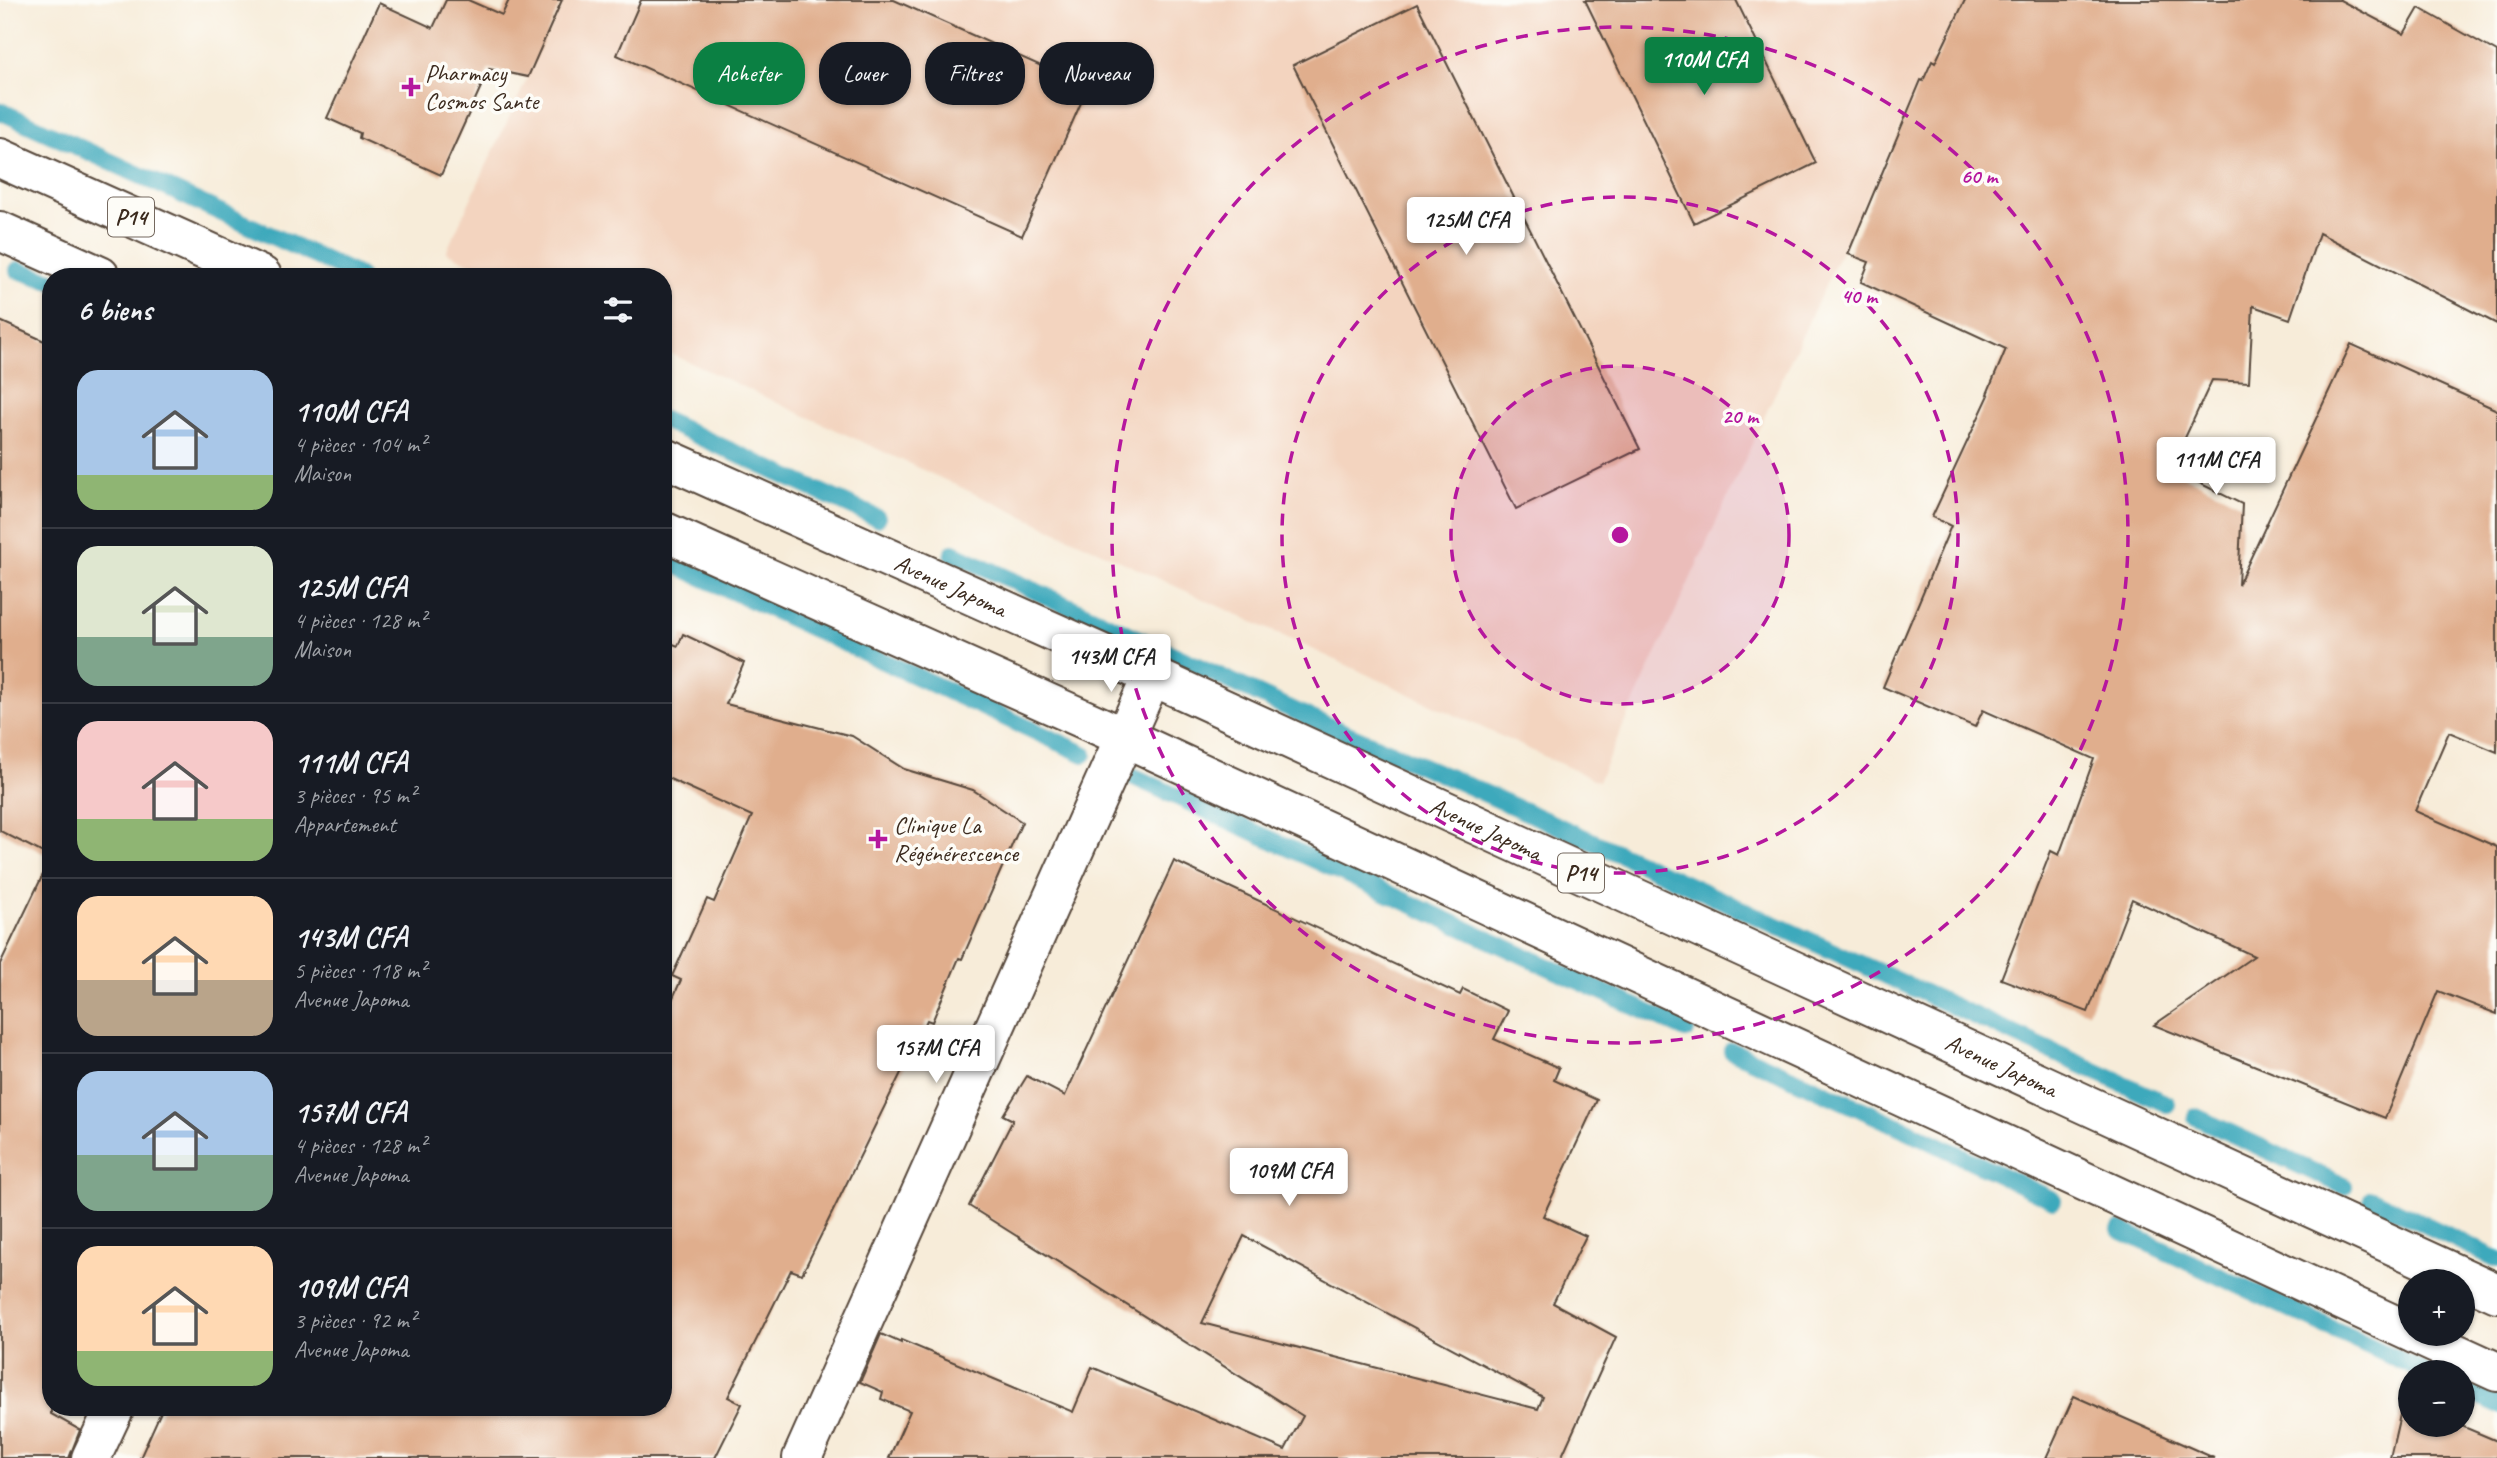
<!DOCTYPE html>
<html lang="fr">
<meta charset="utf-8">
<style>
:root{--surface:#171b24;--page:#20242c;--text:#f1f3f6;--muted:#9ea1a6;--line:#363941;--accent:#0b8043}
body{margin:0;font-family:Caveat,sans-serif;background:var(--page);color:var(--text);height:100vh;display:flex;flex-direction:column;font-size:26px;white-space:nowrap}
*{box-sizing:border-box;margin:0}
p{font-size:23px;color:var(--muted)}
.icon{flex:none;width:38px;height:38px;fill:none;stroke:currentColor;stroke-width:2;stroke-linecap:round;stroke-linejoin:round}
.map{position:relative;flex:1;overflow:hidden}
.sheet{position:absolute;left:42px;top:268px;width:630px;height:1148px;display:flex;flex-direction:column;background:var(--surface);border-radius:28px;box-shadow:0 2px 5px #0004}
.sheet>*{flex:none}
.banner{position:absolute;left:693px;top:42px;width:665px;height:63px;display:flex;gap:14px}
.fabs{position:absolute;left:2398px;top:1269px;display:grid;gap:14px}
.fabs a{display:grid;place-items:center;width:77px;height:77px;border-radius:50%;background:var(--surface);box-shadow:0 2px 5px #0004;font-size:35px}
.price{position:absolute;translate:-50% -60px;padding:0 16px;border-radius:7px;background:#fff;color:#222;font-size:23px;line-height:46px;filter:drop-shadow(0 2px 4px #0008)}
.price::after{content:'';position:absolute;left:50%;top:42px;width:21px;height:16px;margin-left:-10px;background:inherit;clip-path:polygon(0 0,100% 0,50% 100%)}
.price.on{background:var(--accent);color:#fff}
ul{padding:0;list-style:none}
li{display:flex;align-items:center;gap:21px;height:175px;padding:0 35px}
li+li{border-top:2px solid var(--line)}
li span{display:grid;place-items:center;flex:none;width:196px;height:140px;border-radius:21px;color:#555}
li>.icon{margin-inline-start:auto}
span .icon{width:84px;height:84px;fill:#fffc;stroke-width:1}
li b{font-size:30px}
h2{display:flex;justify-content:space-between;align-items:center;height:84px;padding:0 35px;font-size:30px}
.tag{padding:0 24px;border-radius:28px;background:var(--surface);box-shadow:0 2px 5px #0004;font-size:24px;line-height:63px}
.tag.on{background:var(--accent);color:#fff}
.map>svg:first-child{display:block}
.built{fill:#f3d4bf}
.lines{fill:none;stroke-linecap:round;stroke-linejoin:round}
.stream{stroke:#3da9bc;stroke-width:18}
.building{fill:#e0ae8d;fill-rule:evenodd}
.street-casing{stroke:#57473a;stroke-width:42}
.primary-casing{stroke:#57473a;stroke-width:42}
.street{stroke:#fff;stroke-width:38}
.primary{stroke:#fff;stroke-width:38}
.ring{fill:none;stroke:#b5179e;stroke-width:3.5;stroke-dasharray:12 9}
.poi-dot{fill:#b5179e;stroke:#fdfcf7;stroke-width:2.5}
.labels{text-anchor:middle;stroke-width:7;stroke-linejoin:round;paint-order:stroke}
.shield{fill:#fdfcf7;stroke:#75695f;stroke-width:2}
.shield-label{font-size:23px;font-weight:bold;fill:#3b2a1e}
.poi-label{font-size:24px;fill:#3b2a1e;stroke:#fdfcf7;text-anchor:start}
.street-label{font-size:24px;fill:#3b2a1e;stroke:#fdfcf7}
.centre{fill:#b5179e;stroke:#fdfcf7;stroke-width:3.5}
.ring-label{font-size:21px;text-anchor:middle;font-weight:bold;fill:#b5179e;stroke:#fdfcf7;stroke-width:7;stroke-linejoin:round;paint-order:stroke}
</style>
<div class="map">
<svg width="2497" height="1458" viewBox="0 0 2497 1458">
<rect width="100%" height="100%" fill="#fdfcf7"/>
<filter id="ink" filterUnits="userSpaceOnUse"><feTurbulence type="fractalNoise" baseFrequency=".0143" numOctaves="2"/><feDisplacementMap in="SourceGraphic" scale="14" xChannelSelector="R" yChannelSelector="G"/><feConvolveMatrix kernelMatrix="1 2 1 2 8 2 1 2 1" color-interpolation-filters="sRGB"/></filter>
<filter id="wash" filterUnits="userSpaceOnUse"><feTurbulence type="fractalNoise" baseFrequency=".00686" numOctaves="4" result="noise"/><feDisplacementMap in="SourceGraphic" scale="28" xChannelSelector="R" yChannelSelector="G"/><feGaussianBlur stdDeviation="1.57" result="paint"/><feColorMatrix in="noise" values="0 0 0 0 0 0 0 0 0 0 0 0 0 0 0 0 0 1.4 0 .05"/><feComposite in="paint" operator="in"/></filter>
<g filter="url(#wash)">
<rect width="100%" height="100%" fill="#f7ecd9"/>
<!-- built -->
<polygon class="built" points="564,0 1965,0 1943,46 1932,61 1923,81 1920,80 1874,187 1866,198 1772,400 1598,781 663,350 663,276 497,276 446,252"/>
<g class="lines">
<!-- stream -->
<g class="stream">
<polyline points="0,111 359,276"/>
<polyline points="18,270 51,281"/>
<polyline points="663,420 877,518"/>
<polyline points="953,553 1310,718 1455,780 1638,862 2167,1104"/>
<polyline points="663,559 1084,754"/>
<polyline points="1132,776 1686,1030"/>
<polyline points="1732,1051 1905,1129 2053,1200"/>
<polyline points="2196,1117 2344,1186"/>
<polyline points="2372,1199 2497,1259"/>
<polyline points="2120,1230 2425,1372"/>
<polyline points="2462,1389 2497,1405"/>
</g>
</g>
<g id="blocks">
<!-- building -->
<g class="building">
<polygon points="446,0 468,0 502,15 509,0 562,0 528,77 489,69 441,175 359,138 360,133 327,118 379,3 433,28"/>
<polygon points="641,0 894,0 1088,87 1022,236 617,55"/>
<polygon points="1585,0 1736,0 1816,163 1694,223"/>
<polygon points="1965,0 2340,0 2404,34 2419,8 2497,52 2497,324 2319,233 2290,319 2253,306 2249,382 2212,380 2176,457 2182,460 2177,472 2242,504 2238,585 2351,344 2497,410 2497,752 2449,732 2415,811 2497,847 2497,1014 2438,991 2385,1118 2154,1025 2254,956 2132,899 2088,1012 2001,979 2051,851 2059,855 2094,759 1983,710 1975,727 1883,687 1951,526 1932,517 1989,395 1987,394 2006,349 1861,282 1869,262 1848,254 1921,80 1923,81 1932,61 1935,63"/>
<polygon points="1417,4 1640,449 1516,509 1293,65"/>
<polygon points="0,321 51,344 51,857 0,831"/>
<polygon points="683,634 744,663 726,704 852,736 904,769 973,790 1022,822 962,959 959,958 932,1022 927,1020 802,1274 791,1270 728,1397 742,1404 715,1458 140,1458 163,1407 663,1407 663,1020 681,980 672,976 707,899 714,902 752,816 663,776 663,640 678,646"/>
<polygon points="51,858 51,1414 80,1430 69,1458 0,1458 0,964"/>
<path d="M1174,861L1460,995L1463,989L1508,1011L1494,1039L1559,1068L1554,1080L1597,1100L1543,1216L1586,1236L1553,1303L1616,1337L1561,1458H889L910,1411L881,1399L883,1392L860,1382L881,1334L901,1343V1340L1073,1412L1092,1367L1285,1450L1303,1416L969,1206L1013,1120L1003,1115L1027,1076L1065,1096ZM1244,1236L1543,1397L1538,1409L1202,1323Z"/>
<polygon points="2074,1396 2214,1458 2046,1458"/>
<polygon points="2403,1402 2410,1405 2410,1424 2457,1424 2497,1441 2497,1458 2390,1458"/>
</g>
</g>
</g>
<g filter="url(#ink)">
<use href="#blocks" fill-opacity="0" stroke="#57473a" stroke-width="2"/>
<g class="lines">
<!-- street casing -->
<g class="street-casing">
<g id="street">
<polyline points="91,1458 115,1407"/>
<polyline points="802,1458 1152,676"/>
</g>
</g>
<!-- primary casing -->
<g class="primary-casing">
<g id="primary">
<polyline points="0,158 262,276"/>
<polyline points="0,231 100,276"/>
<path id="s1" d="M663,457L1152,676L2497,1293"/>
<polyline points="663,531 1124,737 2410,1332"/>
<polyline points="2414,1334 2497,1372"/>
</g>
</g>
<!-- street -->
<use href="#street" class="street"/>
<!-- primary -->
<use href="#primary" class="primary"/>
</g>
</g>
<!-- distance rings -->
<circle cx="1620" cy="535" r="169" fill="#b5179e" fill-opacity=".12"/>
<g class="ring">
<circle cx="1620" cy="535" r="169"/>
<circle cx="1620" cy="535" r="338"/>
<circle cx="1620" cy="535" r="508"/>
</g>
<!-- markers -->
<g class="poi-dot">
<path d="M407.5 76.5h7v7h7v7h-7v7h-7v-7h-7v-7h7z"/>
<path d="M874.5 828.5h7v7h7v7h-7v7h-7v-7h-7v-7h7z"/>
</g>
<g class="labels">
<!-- shield labels -->
<g class="shield">
<rect x="108" y="197.5" width="46" height="39" rx="5"/>
<rect x="1558" y="853.5" width="46" height="39" rx="5"/>
</g>
<g class="shield-label">
<text x="131" y="225">P14</text>
<text x="1581" y="881">P14</text>
</g>
<!-- poi labels -->
<g class="poi-label">
<text x="425" y="81">Pharmacy<tspan x="425" dy="28">Cosmos Sante</tspan></text>
<text x="894" y="833">Clinique La<tspan x="894" dy="28">Régénérescence</tspan></text>
</g>
<!-- street labels -->
<g class="street-label">
<text dy="8" stroke="none"><textPath href="#s1" startOffset="315">Avenue Japoma</textPath></text>
<text dy="8" stroke="none"><textPath href="#s1" startOffset="903">Avenue Japoma</textPath></text>
<text dy="8" stroke="none"><textPath href="#s1" startOffset="1470">Avenue Japoma</textPath></text>
</g>
</g>
<circle cx="1620" cy="535" r="10" class="centre"/>
<g class="ring-label">
<text x="1979" y="183">60 m</text>
<text x="1859" y="303">40 m</text>
<text x="1740" y="423">20 m</text>
</g>
</svg>
<div class="fabs">
<a>+</a>
<a>−</a>
</div>
<b class="price on" style="left:1704px;top:97px">110M CFA</b>
<b class="price" style="left:1466px;top:257px">125M CFA</b>
<b class="price" style="left:2216px;top:497px">111M CFA</b>
<b class="price" style="left:1111px;top:694px">143M CFA</b>
<b class="price" style="left:936px;top:1085px">157M CFA</b>
<b class="price" style="left:1289px;top:1208px">109M CFA</b>
<div class="banner">
<a class="tag on">Acheter</a>
<a class="tag">Louer</a>
<a class="tag">Filtres</a>
<a class="tag">Nouveau</a>
</div>
<section class="sheet">
<h2>6 biens<svg class="icon" aria-label="filters" viewBox="0 0 24 24"><path d="M4 7h16M4 17h16"/><circle cx="9" cy="7" r="2"/><circle cx="15" cy="17" r="2"/></svg></h2>
<ul>
<li><span style="background:linear-gradient(#a9c7e8 75%,#8fb573 0)"><svg class="icon" aria-label="home" viewBox="0 0 24 24"><path d="M3 11l9-7 9 7M6 9v11h12V9"/></svg></span><div><b>110M CFA</b><p>4 pièces · 104 m²</p><p>Maison</p></div></li>
<li><span style="background:linear-gradient(#dfe7d0 65%,#7fa58c 0)"><svg class="icon" aria-label="home" viewBox="0 0 24 24"><path d="M3 11l9-7 9 7M6 9v11h12V9"/></svg></span><div><b>125M CFA</b><p>4 pièces · 128 m²</p><p>Maison</p></div></li>
<li><span style="background:linear-gradient(#f6c9c9 70%,#8fb573 0)"><svg class="icon" aria-label="home" viewBox="0 0 24 24"><path d="M3 11l9-7 9 7M6 9v11h12V9"/></svg></span><div><b>111M CFA</b><p>3 pièces · 95 m²</p><p>Appartement</p></div></li>
<li><span style="background:linear-gradient(#ffd9b3 60%,#b9a48a 0)"><svg class="icon" aria-label="home" viewBox="0 0 24 24"><path d="M3 11l9-7 9 7M6 9v11h12V9"/></svg></span><div><b>143M CFA</b><p>5 pièces · 118 m²</p><p>Avenue Japoma</p></div></li>
<li><span style="background:linear-gradient(#a9c7e8 60%,#7fa58c 0)"><svg class="icon" aria-label="home" viewBox="0 0 24 24"><path d="M3 11l9-7 9 7M6 9v11h12V9"/></svg></span><div><b>157M CFA</b><p>4 pièces · 128 m²</p><p>Avenue Japoma</p></div></li>
<li><span style="background:linear-gradient(#ffd9b3 75%,#8fb573 0)"><svg class="icon" aria-label="home" viewBox="0 0 24 24"><path d="M3 11l9-7 9 7M6 9v11h12V9"/></svg></span><div><b>109M CFA</b><p>3 pièces · 92 m²</p><p>Avenue Japoma</p></div></li>
</ul>
</section>
</div>
